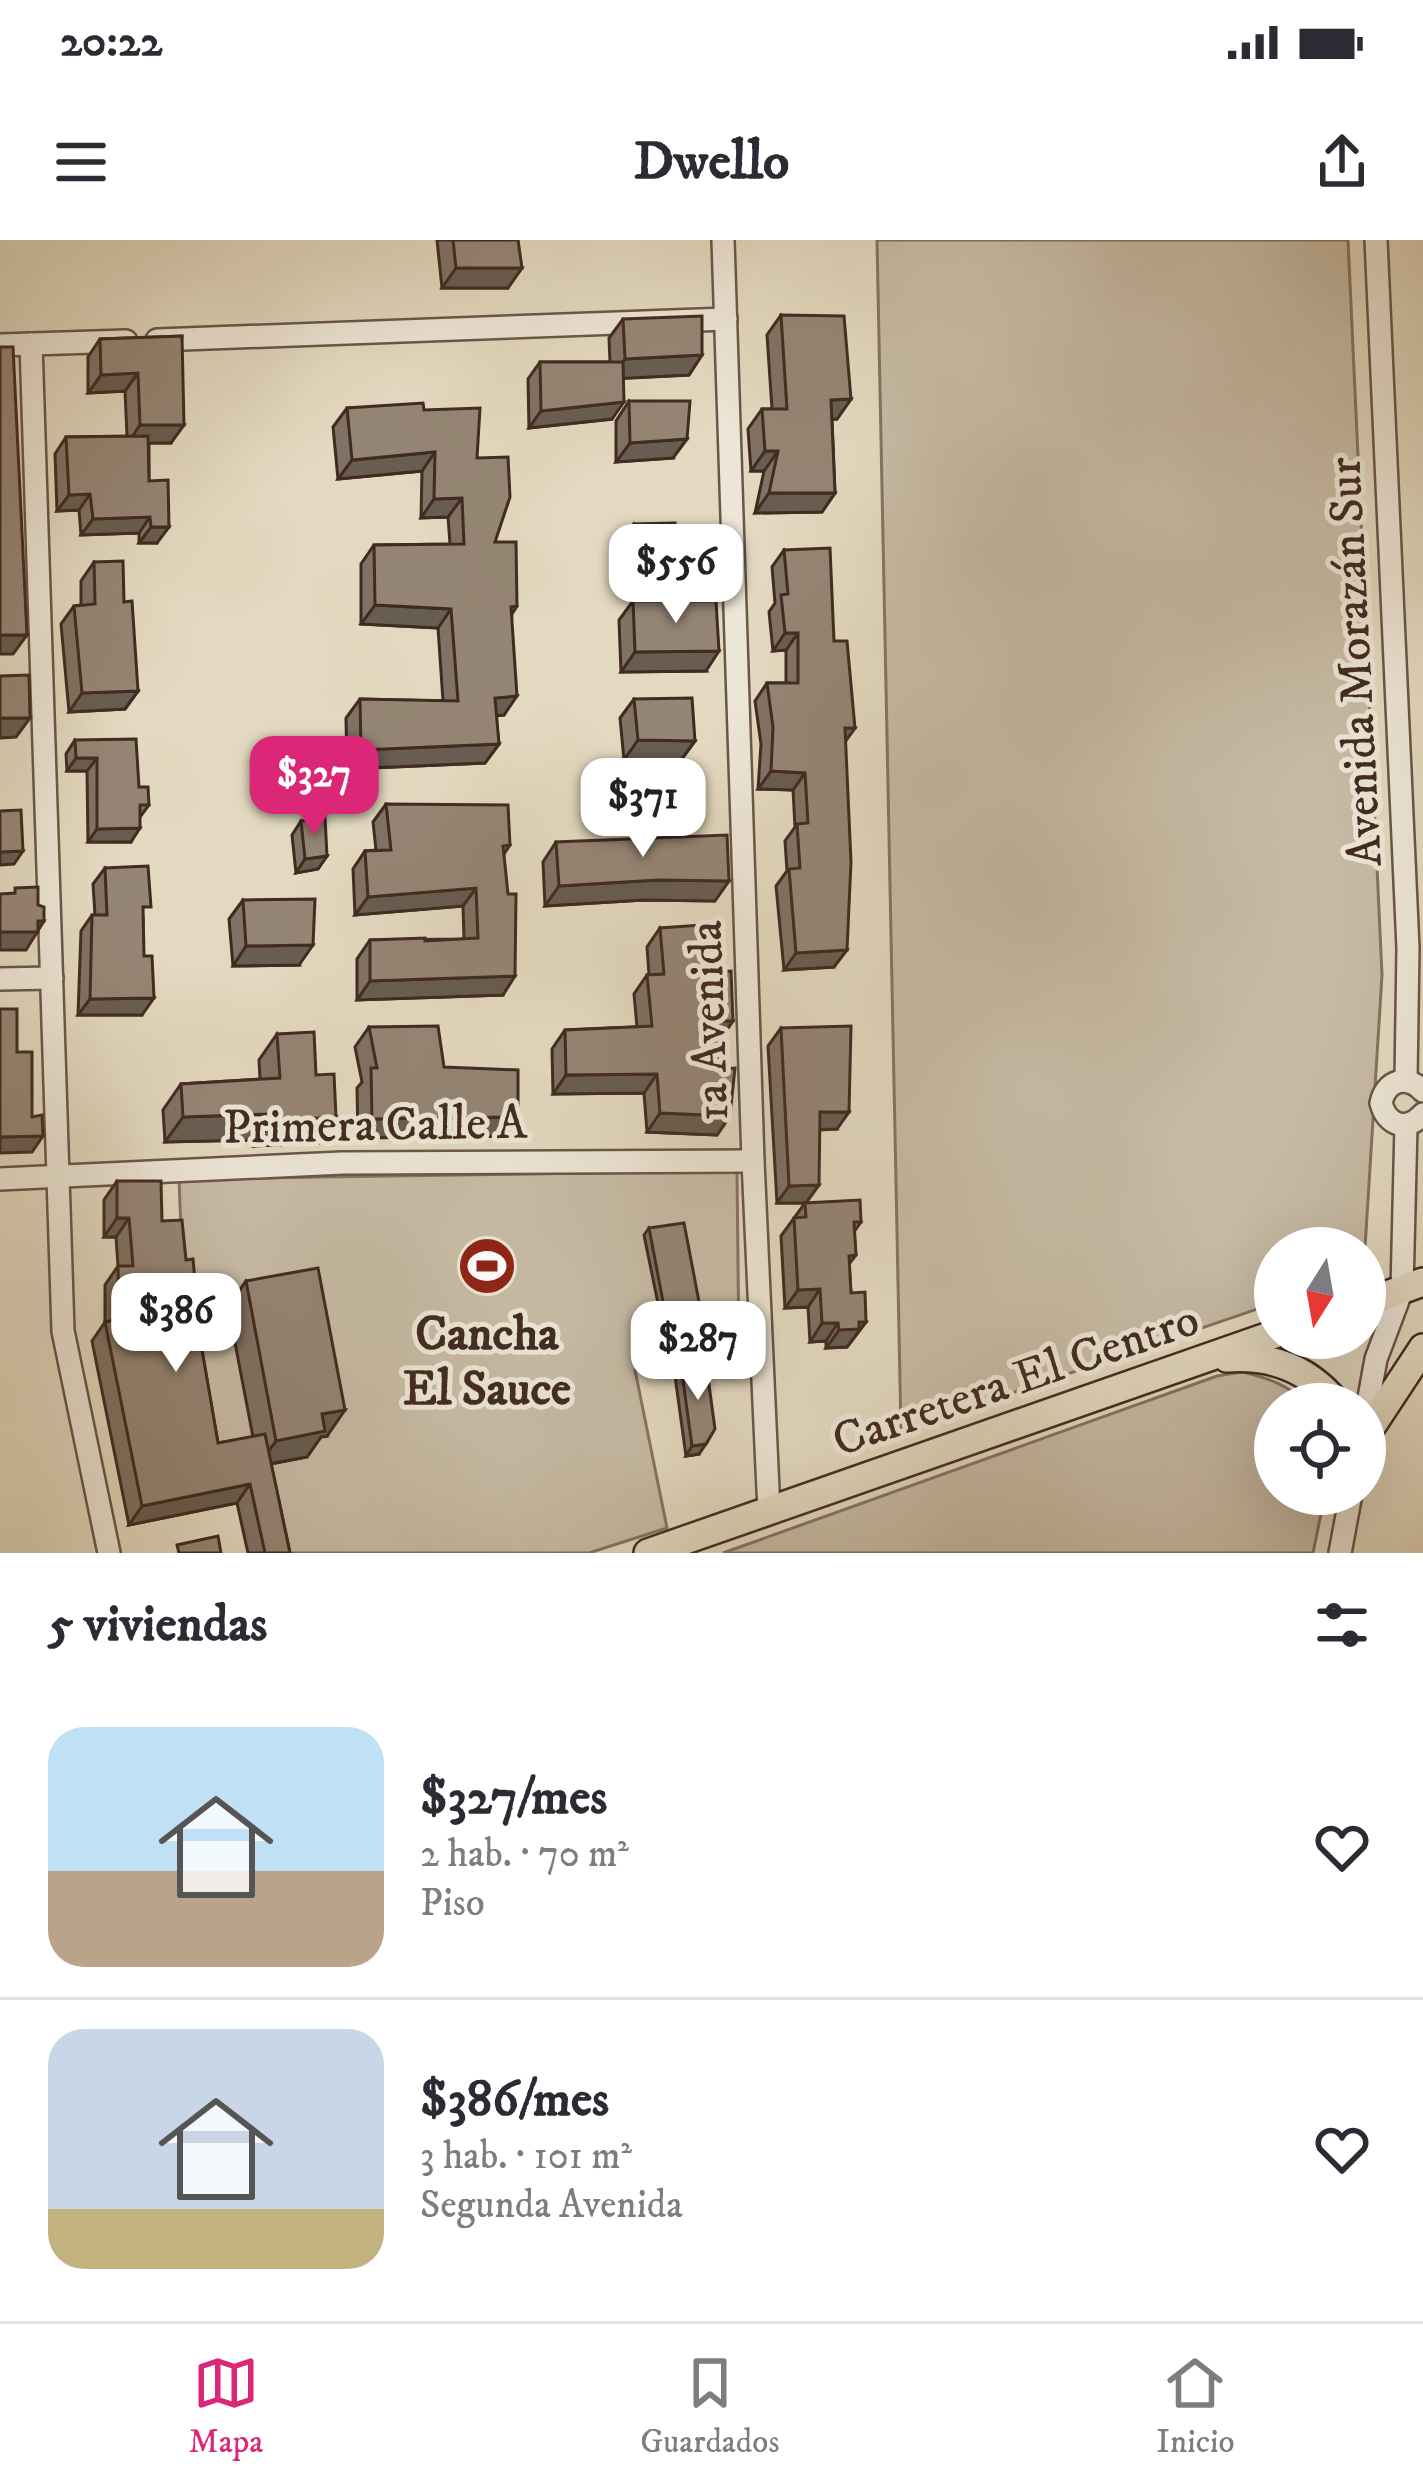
<!DOCTYPE html>
<html lang="es">
<meta charset="utf-8">
<style>
:root{--surface:#fff;--page:#f2f2f3;--text:#2b2b33;--muted:#7c7c81;--line:#e1e1e2;--accent:#db2777}
body{margin:0;font-family:"IM FELL DW Pica",serif;background:var(--page);color:var(--text);height:100vh;display:flex;flex-direction:column;font-size:45px;white-space:nowrap}
*{box-sizing:border-box;margin:0}
p{font-size:39px;color:var(--muted)}
.icon{flex:none;width:66px;height:66px;fill:none;stroke:currentColor;stroke-width:2;stroke-linecap:round;stroke-linejoin:round}
.map{position:relative;height:1313px;overflow:hidden}
.side{display:flex;flex-direction:column;background:var(--surface);flex:1}
.side>*{flex:none}
.needle{width:78px;rotate:191deg}
.buttons{position:absolute;left:1254px;top:987px;display:grid;gap:24px}
.buttons a{display:grid;place-items:center;width:132px;height:132px;border-radius:50%;background:var(--surface);box-shadow:0 12px 48px #0002;font-size:60px}
.price{position:absolute;translate:-50% -102px;padding:0 27px;border-radius:24px;background:#fff;color:#222;font-size:39px;line-height:78px;filter:drop-shadow(0 3px 6px #0008)}
.price::after{content:'';position:absolute;left:50%;top:72px;width:36px;height:27px;margin-left:-18px;background:inherit;clip-path:polygon(0 0,100% 0,50% 100%)}
.price.current{background:var(--accent);color:#fff}
ul{padding:0;list-style:none}
li{display:flex;align-items:center;gap:36px;height:300px;padding:0 48px}
li+li{border-top:3px solid var(--line)}
li span{display:grid;place-items:center;flex:none;width:336px;height:240px;border-radius:36px;color:#555}
li>.icon{margin-inline-start:auto}
span .icon{width:144px;height:144px;fill:#fffc;stroke-width:1}
li b{font-size:51px}
h2{display:flex;justify-content:space-between;align-items:center;height:144px;padding:0 48px;font-size:51px}
.status{display:flex;justify-content:space-between;align-items:center;height:84px;padding:0 60px;background:var(--surface);direction:ltr}
.status svg{height:33px;fill:currentColor}
header{display:flex;justify-content:space-between;align-items:center;height:156px;padding:0 48px;background:var(--surface);font-size:54px;font-weight:700}
.tabs{display:flex;justify-content:space-around;align-items:center;height:168px;border-top:3px solid var(--line);background:var(--surface);font-size:33px;color:var(--muted)}
.tabs a{display:grid;justify-items:center;gap:6px}
.tabs .current{color:var(--accent)}
.map>svg:first-child{display:block}
.green{fill:#c7bba5;stroke:#847363;stroke-width:3}
.lines{fill:none;stroke-linecap:round;stroke-linejoin:round}
.minor-casing{stroke:#6a5649;stroke-width:26}
.major-casing{stroke:#412b21;stroke-width:32}
.minor{stroke:#ede6d6;stroke-width:21}
.major{stroke:#e3d9c0;stroke-width:27}
.wall{fill:#807264;stroke:#412b21;stroke-width:3}
.shaded-wall{fill:#685d51;stroke:#412b21;stroke-width:3}
.building{fill:#958574;stroke:#412b21;stroke-width:3}
.labels{text-anchor:middle;stroke-width:10;stroke-linejoin:round;paint-order:stroke}
.street-label{font-size:48px;fill:#412b21;stroke:#ede6d6}
.poi-label{font-size:48px;font-weight:bold;fill:#412b21;stroke:#ede6d6}
</style>
<div class="status"><b>20:22</b><svg viewBox="0 0 49 12"><path d="M0 12V9h3v3zM5 12V6h3v6zM10 12V3h3v9zM15 12V0h3v12zM26 1h20v11H26zM47 4h2v5h-2z"/></svg></div>
<header><svg class="icon" aria-label="menu" viewBox="0 0 24 24"><path d="M4 6h16M4 12h16M4 18h16"/></svg>Dwello<svg class="icon" aria-label="share" viewBox="0 0 24 24"><path d="M12 15V3M7 8l5-5 5 5M5 13v7h14v-7"/></svg></header>
<div class="map">
<svg width="1423" height="1313" viewBox="0 0 1423 1313">
<rect width="100%" height="100%" fill="#e3d9c0"/>
<filter id="stains"><feTurbulence type="fractalNoise" baseFrequency=".00167" numOctaves="4"/><feColorMatrix values="0 0 0 0 .2 0 0 0 0 .09 0 0 0 0 .02 0 0 0 .5 -.17"/></filter>
<radialGradient id="worn" r=".72"><stop offset=".6" stop-color="#630" stop-opacity="0"/><stop offset="1" stop-color="#630" stop-opacity=".3"/></radialGradient>
<!-- green -->
<g class="green">
<polygon points="877,0 1348,0 1382,735 1365,1008 1275,1008 1275,1063 901,1191"/>
<polygon points="737,931 739,1114 635,1130 667,1288 589,1313 279,1313 257,1205 190,1223 179,939"/>
<path d="M1242,1132C1269,1138 1288,1145 1307,1164H1275V1254H1325L1313,1313H723L1217,1136Z"/>
</g>
<g class="lines">
<!-- minor casing -->
<g class="minor-casing">
<g id="minor">
<polyline points="723,0 753,921 769,1272"/>
<polyline points="1376,0 1408,708 1406,840"/>
<polyline points="157,100 726,79"/>
<polyline points="31,104 63,1091 109,1313"/>
<polyline points="0,105 126,101"/>
<polyline points="0,739 52,738"/>
<path d="M1423,851C1407,834 1386,840 1381,863C1387,886 1407,892 1423,874"/>
<polyline points="0,939 342,923 753,921"/>
<polyline points="1365,1180 1376,1119 1402,1050 1406,885"/>
<polyline points="1340,1313 1351,1254"/>
</g>
</g>
<!-- major casing -->
<g class="major-casing">
<g id="major">
<polyline points="1365,1063 1423,1042"/>
<path d="M1227,1118C1272,1115 1308,1128 1337,1164"/>
<polyline points="1365,1196 1423,1108"/>
<polyline points="648,1313 1275,1094"/>
</g>
</g>
<!-- minor -->
<use href="#minor" class="minor"/>
<!-- major -->
<use href="#major" class="major"/>
</g>
<!-- wall -->
<g class="wall">
<polygon points="437,0 518,0 508,48 442,48"/>
<polygon points="781,75 851,159 837,179 832,179 835,253 822,272 755,273 764,231 751,231 748,189 762,169 772,169 767,95"/>
<polygon points="623,79 702,115 689,135 623,138 612,179 529,188 528,139 540,122 610,122 609,98"/>
<polygon points="182,96 171,203 149,203 149,241 157,303 139,303 139,293 81,295 79,270 57,271 55,214 66,197 127,196 125,151 88,153 88,117 100,99"/>
<polygon points="629,161 673,218 616,222 616,181"/>
<polygon points="347,168 424,170 477,218 495,302 517,366 512,374 504,475 496,476 499,504 485,523 347,529 346,478 360,459 443,461 438,388 361,384 361,324 374,305 450,304 448,277 421,278 422,231 338,239 333,187"/>
<polygon points="634,284 670,332 627,336 625,297"/>
<polygon points="784,310 834,401 855,488 845,501 834,727 784,730 776,646 787,631 785,601 795,587 793,550 758,549 761,504 755,461 767,443 786,443 786,410 773,411 769,372 775,363 772,327"/>
<polygon points="94,322 124,362 138,451 125,469 69,472 61,384 74,366 81,365 81,341"/>
<polygon points="633,361 706,431 621,432 619,380"/>
<polygon points="634,459 695,501 681,520 624,520 620,478"/>
<polygon points="75,500 139,547 149,565 140,577 131,602 88,602 87,531 67,531 66,514"/>
<polygon points="386,564 510,605 504,614 503,755 357,760 357,719 370,700 464,699 463,666 355,675 353,629 365,611 376,610 373,582"/>
<polygon points="301,581 327,616 318,629 296,633 292,595"/>
<polygon points="556,602 715,661 644,660 545,666 543,622"/>
<polygon points="105,628 143,677 142,775 78,775 81,691 92,675 95,675 93,644"/>
<polygon points="243,660 299,725 233,726 229,679"/>
<polygon points="660,688 720,800 717,800 719,829 730,876 717,895 647,892 644,853 553,854 552,809 565,790 637,787 634,754 647,735 649,735 647,707"/>
<polygon points="369,787 444,827 505,896 358,898 357,848 362,842 355,807"/>
<polygon points="781,788 837,889 820,890 806,963 861,982 854,992 856,1015 849,1024 851,1053 866,1082 847,1107 826,1108 826,1101 810,1102 808,1067 785,1068 781,996 805,963 777,963 768,806"/>
<polygon points="277,794 318,903 254,906 253,900 165,902 163,870 181,844 260,839 259,820"/>
<polygon points="117,941 162,981 186,1020 218,1203 253,1197 228,1066 246,1041 327,1196 321,1197 307,1217 271,1224 290,1313 248,1313 237,1263 129,1285 92,1101 105,1082 105,1045 118,1026 116,997 104,997 104,960"/>
<polygon points="649,988 695,1074 661,1078 644,995"/>
<polygon points="681,1126 699,1214 686,1216 675,1136"/>
</g>
<!-- shaded-wall -->
<g class="shaded-wall">
<polygon points="456,28 522,28 508,48 442,48"/>
<polygon points="702,115 689,135 611,139 625,119"/>
<polygon points="138,133 125,151 88,153 101,135"/>
<polygon points="851,159 837,179 817,180 831,160"/>
<polygon points="624,162 612,179 529,188 541,171"/>
<polygon points="140,185 184,185 171,203 128,203"/>
<polygon points="687,199 673,218 616,222 630,203"/>
<polygon points="765,211 778,211 764,231 751,231"/>
<polygon points="435,212 422,231 338,239 352,220"/>
<polygon points="769,253 835,253 822,272 755,273"/>
<polygon points="90,254 79,270 57,271 69,255"/>
<polygon points="462,258 448,277 421,278 434,259"/>
<polygon points="150,277 139,293 81,295 93,279"/>
<polygon points="151,287 169,287 157,303 139,303"/>
<polygon points="680,319 670,332 627,336 636,323"/>
<polygon points="375,365 451,369 438,388 361,384"/>
<polygon points="785,393 798,393 786,410 773,411"/>
<polygon points="0,395 27,395 13,414 0,414"/>
<polygon points="719,411 706,431 621,432 635,412"/>
<polygon points="138,451 125,469 69,472 82,453"/>
<polygon points="517,456 504,475 481,477 495,458"/>
<polygon points="0,478 30,478 16,497 0,498"/>
<polygon points="845,488 855,488 843,505"/>
<polygon points="638,500 695,501 681,520 624,520"/>
<polygon points="499,504 485,523 347,529 361,510"/>
<polygon points="76,518 97,518 87,531 67,531"/>
<polygon points="771,531 805,533 793,550 758,549"/>
<polygon points="140,588 131,602 88,602 97,589"/>
<polygon points="23,611 14,624 0,625 0,612"/>
<polygon points="327,616 318,629 296,633 305,619"/>
<polygon points="658,640 729,641 715,661 644,660 545,666 559,646"/>
<polygon points="476,648 463,666 355,675 368,657"/>
<polygon points="38,681 44,681 26,710 0,710 0,692"/>
<polygon points="313,705 299,725 233,726 246,706"/>
<polygon points="847,710 834,727 784,730 796,713"/>
<polygon points="515,736 503,755 357,760 370,741"/>
<polygon points="154,758 142,775 78,775 90,759"/>
<polygon points="716,781 733,781 720,800 703,800"/>
<polygon points="657,834 644,853 553,854 566,835"/>
<polygon points="820,872 849,872 837,889 808,890"/>
<polygon points="660,873 730,876 717,895 647,892"/>
<polygon points="271,874 253,900 165,902 183,877"/>
<polygon points="336,877 318,903 254,906 272,881"/>
<polygon points="518,877 505,896 358,898 372,879"/>
<polygon points="43,896 32,912 0,913 0,897"/>
<polygon points="819,945 806,963 777,963 789,946"/>
<polygon points="117,978 129,978 116,997 104,997"/>
<polygon points="820,1049 808,1067 785,1068 798,1050"/>
<polygon points="700,1067 695,1074 661,1078 665,1072"/>
<polygon points="859,1082 866,1082 847,1107 826,1108 839,1090"/>
<polygon points="822,1083 838,1083 826,1101 810,1102"/>
<polygon points="345,1170 327,1196 321,1197 307,1217 258,1226 276,1201 322,1174"/>
<polygon points="706,1204 699,1214 686,1216 692,1206"/>
<polygon points="250,1244 237,1263 129,1285 142,1266"/>
</g>
<!-- building -->
<g class="building">
<polygon points="453,0 518,0 522,28 456,28"/>
<polygon points="781,75 844,76 851,159 831,160 835,253 769,253 778,211 765,211 762,169 787,169"/>
<polygon points="702,76 702,115 625,119 623,79"/>
<polygon points="182,96 184,185 140,185 138,133 101,135 100,99"/>
<polygon points="0,107 13,107 27,395 0,395"/>
<polygon points="540,122 623,122 624,162 541,171"/>
<polygon points="629,161 690,161 687,199 630,203"/>
<polygon points="423,163 424,170 480,168 477,218 508,217 510,257 495,302 516,302 517,366 511,367 517,456 495,458 499,504 361,510 360,459 458,461 451,369 375,365 374,305 464,304 462,258 434,259 435,212 352,220 347,168"/>
<polygon points="148,196 149,241 168,240 169,287 151,287 150,277 93,279 90,254 69,255 66,197"/>
<polygon points="675,283 680,319 636,323 634,284"/>
<polygon points="830,308 834,401 847,401 855,488 845,488 851,622 847,710 796,713 789,629 800,628 797,584 808,583 805,533 771,531 773,487 767,443 798,443 798,393 785,393 781,355 788,354 784,310"/>
<polygon points="123,321 124,362 132,361 138,451 82,453 74,366 95,364 94,322"/>
<polygon points="633,361 716,361 719,411 635,412"/>
<polygon points="29,435 30,478 0,478 0,436"/>
<polygon points="692,458 695,501 638,500 634,459"/>
<polygon points="136,499 139,547 148,547 149,565 140,565 140,588 97,589 97,518 76,518 75,500"/>
<polygon points="386,564 508,565 510,605 503,606 508,654 516,654 515,736 370,741 370,700 425,698 425,701 478,698 476,648 368,657 365,611 391,610"/>
<polygon points="21,570 23,611 0,612 0,571"/>
<polygon points="325,578 327,616 305,619 301,581"/>
<polygon points="727,595 729,641 658,640 559,646 556,602"/>
<polygon points="148,626 151,667 143,667 144,716 152,716 154,758 90,759 92,675 107,675 105,628"/>
<polygon points="38,647 38,665 44,667 44,681 38,681 38,692 0,692 0,654 15,653 15,648"/>
<polygon points="315,659 313,705 246,706 243,660"/>
<polygon points="716,684 719,732 731,731 733,781 716,781 719,829 735,828 730,876 660,873 657,834 566,835 565,790 652,786 647,735 664,734 660,688"/>
<polygon points="0,769 17,769 17,812 32,812 32,877 42,875 43,896 0,897"/>
<polygon points="438,786 444,827 518,830 518,877 372,879 371,828 377,828 369,787"/>
<polygon points="851,786 849,872 820,872 819,945 789,946 781,788"/>
<polygon points="314,792 316,835 334,834 336,877 272,881 271,874 183,877 181,844 280,838 277,794"/>
<polygon points="117,941 161,941 162,981 182,980 186,1020 193,1019 197,1062 194,1063 218,1203 265,1194 290,1313 265,1313 250,1244 142,1266 105,1082 119,1079 118,1026 133,1026 129,978 117,978"/>
<polygon points="860,960 861,982 854,982 856,1015 849,1016 851,1053 865,1052 866,1082 859,1082 859,1089 839,1090 838,1083 822,1083 820,1049 798,1050 794,978 806,977 805,963"/>
<polygon points="684,983 700,1067 665,1072 649,988"/>
<polygon points="318,1028 345,1170 322,1174 325,1191 276,1201 246,1041"/>
<polygon points="706,1123 715,1189 706,1204 692,1206 681,1126"/>
<polygon points="218,1296 221,1313 179,1313 177,1305"/>
</g>
<!-- icons -->
<defs>
<g id="stadium-disc" transform="scale(3)"><circle r="9.5" fill="#8f2418" stroke="#ede6d6"/><path d="M0-5a6.5 5 0 1 0 0 10a6.5 5 0 1 0 0-10ZM-3.5-1.8h7v3.6h-7Z" fill="#fff"/></g>
</defs>
<g fill-rule="evenodd">
<use href="#stadium-disc" x="487" y="1026"/>
</g>
<g class="labels">
<!-- street labels -->
<g class="street-label">
<text transform="translate(1353 422) rotate(-93)" y="17">Avenida Morazán Sur</text>
<text transform="translate(707 781) rotate(-92)" y="17">1a Avenida</text>
<text transform="translate(375 883) rotate(-1)" y="17">Primera Calle A</text>
<text transform="translate(1015 1138) rotate(-19)" y="17">Carretera El Centro</text>
</g>
<!-- poi labels -->
<g class="poi-label">
<text x="487" y="1109">Cancha<tspan x="487" dy="55">El Sauce</tspan></text>
</g>
</g>
<rect width="100%" height="100%" filter="url(#stains)"/>
<rect width="100%" height="100%" fill="url(#worn)"/>
</svg>
<div class="buttons">
<a><svg class="needle" viewBox="-14 -14 28 28"><path d="M0-13l5 13h-10z" fill="#e53935"/><path d="M0 13l5-13h-10z" fill="#7c7c81"/></svg></a>
<a><svg class="icon" aria-label="locate" viewBox="0 0 24 24"><circle cx="12" cy="12" r="6"/><path d="M12 2v4M12 18v4M2 12h4M18 12h4"/></svg></a>
</div>
<b class="price" style="left:676px;top:386px">$556</b>
<b class="price current" style="left:314px;top:598px">$327</b>
<b class="price" style="left:643px;top:620px">$371</b>
<b class="price" style="left:176px;top:1135px">$386</b>
<b class="price" style="left:698px;top:1163px">$287</b>
</div>
<section class="side">
<h2>5 viviendas<svg class="icon" aria-label="filters" viewBox="0 0 24 24"><path d="M4 7h16M4 17h16"/><circle cx="9" cy="7" r="2"/><circle cx="15" cy="17" r="2"/></svg></h2>
<ul>
<li><span style="background:linear-gradient(#bfe0f5 60%,#b9a48a 0)"><svg class="icon" aria-label="home" viewBox="0 0 24 24"><path d="M3 11l9-7 9 7M6 9v11h12V9"/></svg></span><div><b>$327/mes</b><p>2 hab. · 70 m²</p><p>Piso</p></div><svg class="icon" aria-label="heart" viewBox="0 0 24 24"><path d="M12 20l-8-8c-3-5 5-10 8-4 3-6 11-1 8 4z"/></svg></li>
<li><span style="background:linear-gradient(#c9d6e8 75%,#c2b280 0)"><svg class="icon" aria-label="home" viewBox="0 0 24 24"><path d="M3 11l9-7 9 7M6 9v11h12V9"/></svg></span><div><b>$386/mes</b><p>3 hab. · 101 m²</p><p>Segunda Avenida</p></div><svg class="icon" aria-label="heart" viewBox="0 0 24 24"><path d="M12 20l-8-8c-3-5 5-10 8-4 3-6 11-1 8 4z"/></svg></li>
</ul>
</section>
<nav class="tabs">
<a class="current"><svg class="icon" aria-label="map" viewBox="0 0 24 24"><path d="M3 6l6-2 6 2 6-2v14l-6 2-6-2-6 2zM9 4v14M15 6v14"/></svg>Mapa</a>
<a><svg class="icon" aria-label="saved" viewBox="0 0 24 24"><path d="M7 4h10v16l-5-4-5 4z"/></svg>Guardados</a>
<a><svg class="icon" aria-label="home" viewBox="0 0 24 24"><path d="M3 11l9-7 9 7M6 9v11h12V9"/></svg>Inicio</a>
</nav>
